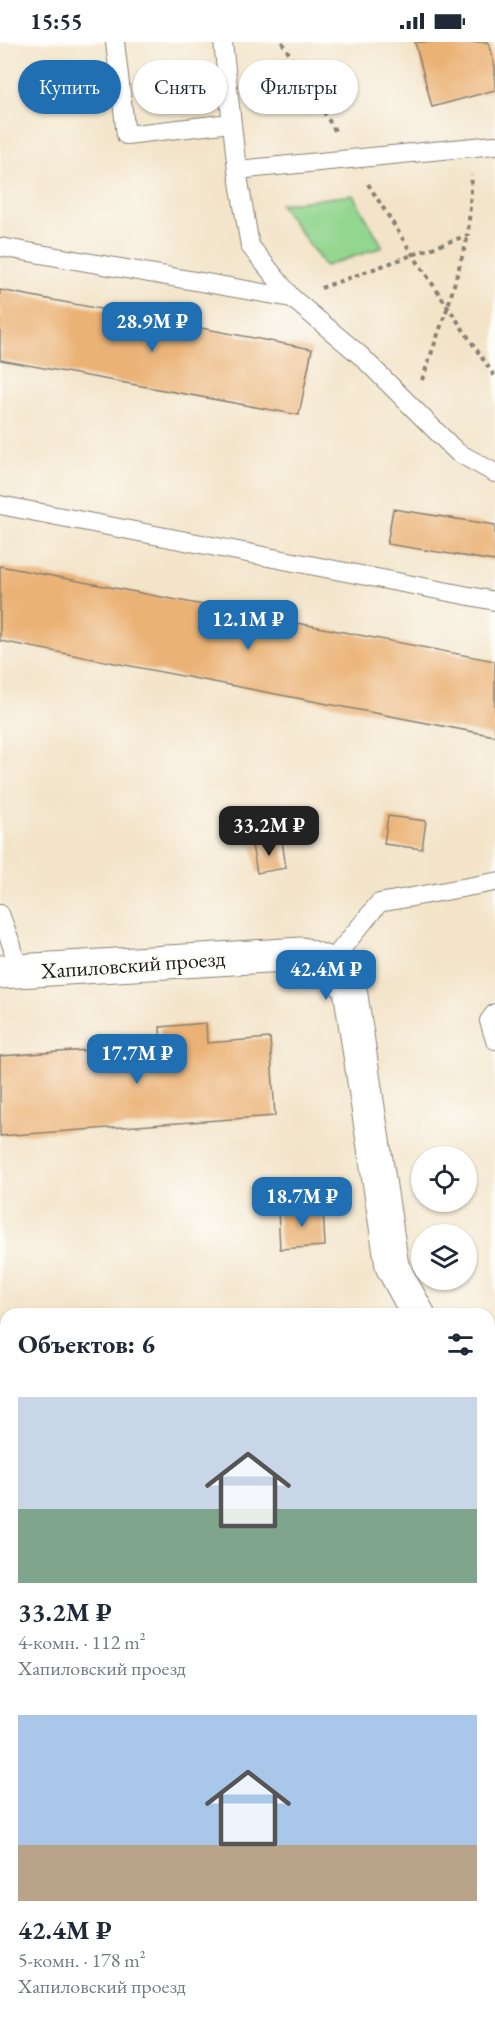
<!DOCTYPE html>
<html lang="ru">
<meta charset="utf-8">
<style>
:root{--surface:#fff;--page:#f2f2f3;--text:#1f2937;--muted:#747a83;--accent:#1f6fb2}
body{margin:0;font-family:"EB Garamond",serif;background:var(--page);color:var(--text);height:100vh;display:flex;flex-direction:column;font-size:22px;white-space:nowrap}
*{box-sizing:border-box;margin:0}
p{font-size:20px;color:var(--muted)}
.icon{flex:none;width:33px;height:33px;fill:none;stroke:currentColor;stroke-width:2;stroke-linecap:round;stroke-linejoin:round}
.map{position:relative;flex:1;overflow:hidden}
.sheet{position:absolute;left:0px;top:1266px;width:495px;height:722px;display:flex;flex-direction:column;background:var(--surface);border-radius:18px 18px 0 0;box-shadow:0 2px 4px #0004}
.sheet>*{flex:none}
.hud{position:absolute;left:18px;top:18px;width:459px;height:54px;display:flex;gap:12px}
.tools{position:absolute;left:411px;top:1104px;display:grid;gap:12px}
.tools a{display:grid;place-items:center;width:66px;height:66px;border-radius:50%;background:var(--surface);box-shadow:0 2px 4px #0004;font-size:30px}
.price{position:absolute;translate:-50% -51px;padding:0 14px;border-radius:12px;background:var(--accent);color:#fff;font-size:20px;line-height:39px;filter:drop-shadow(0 2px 3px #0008)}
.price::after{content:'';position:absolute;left:50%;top:36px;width:18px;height:14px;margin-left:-9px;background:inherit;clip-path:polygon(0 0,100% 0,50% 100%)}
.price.selected{background:#222;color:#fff}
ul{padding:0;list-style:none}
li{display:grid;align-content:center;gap:12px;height:318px;padding:0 18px}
li span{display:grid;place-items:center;height:186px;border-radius:0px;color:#555}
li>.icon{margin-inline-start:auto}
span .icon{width:108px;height:108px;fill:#fffc;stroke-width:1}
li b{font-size:26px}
h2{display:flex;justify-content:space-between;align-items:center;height:72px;padding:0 18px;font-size:26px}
.chip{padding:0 21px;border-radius:27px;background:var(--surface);box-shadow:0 2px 4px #0004;font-size:21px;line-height:54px}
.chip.selected{background:var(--accent);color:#fff}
.status{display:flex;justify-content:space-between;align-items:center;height:42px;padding:0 30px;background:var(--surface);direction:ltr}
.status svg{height:16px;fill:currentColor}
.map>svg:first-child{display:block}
.green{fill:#92d68f;stroke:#577956;stroke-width:1.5}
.building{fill:#ebb276}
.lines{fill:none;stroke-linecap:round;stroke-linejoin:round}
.lane-casing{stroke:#888072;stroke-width:20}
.street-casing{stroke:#888072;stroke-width:35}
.secondary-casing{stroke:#888072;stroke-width:35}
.path{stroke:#888072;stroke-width:4;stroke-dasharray:4.5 4.5;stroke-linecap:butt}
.lane{stroke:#fff;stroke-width:18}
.street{stroke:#fff;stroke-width:33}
.secondary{stroke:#f9e7c3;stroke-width:33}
.rail{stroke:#1c1c1c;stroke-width:4.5;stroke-dasharray:9 4.5;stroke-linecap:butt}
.labels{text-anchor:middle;stroke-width:6;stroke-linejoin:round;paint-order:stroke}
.street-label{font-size:22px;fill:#1c1c1c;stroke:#fdfcf7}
</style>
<div class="status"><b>15:55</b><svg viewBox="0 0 49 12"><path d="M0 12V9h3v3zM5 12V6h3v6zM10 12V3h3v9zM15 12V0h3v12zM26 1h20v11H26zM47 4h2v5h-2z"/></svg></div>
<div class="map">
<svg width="495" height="1987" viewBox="0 0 495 1987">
<rect width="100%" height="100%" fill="#fdfcf7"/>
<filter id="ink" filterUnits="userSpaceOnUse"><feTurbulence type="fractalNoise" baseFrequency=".0167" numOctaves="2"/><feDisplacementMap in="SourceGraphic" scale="12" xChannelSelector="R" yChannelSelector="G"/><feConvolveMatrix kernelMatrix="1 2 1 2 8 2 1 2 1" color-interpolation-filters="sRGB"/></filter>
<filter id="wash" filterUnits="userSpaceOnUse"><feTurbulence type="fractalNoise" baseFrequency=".008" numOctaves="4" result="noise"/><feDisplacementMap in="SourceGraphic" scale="24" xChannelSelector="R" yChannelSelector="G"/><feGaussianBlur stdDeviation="1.35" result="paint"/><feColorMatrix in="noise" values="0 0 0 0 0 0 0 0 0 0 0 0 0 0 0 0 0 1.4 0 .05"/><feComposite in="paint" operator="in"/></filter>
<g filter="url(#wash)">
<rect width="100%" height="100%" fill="#f3e4c9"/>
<!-- green -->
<polygon class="green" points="353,153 383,205 325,224 280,162"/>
<g id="blocks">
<!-- building -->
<g class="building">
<polygon points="415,0 488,0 495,25 495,48 432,65"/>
<polygon points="0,248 312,307 299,373 0,318"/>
<polygon points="393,467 495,483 495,519 387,502"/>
<polygon points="0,524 495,619 495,694 0,599"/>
<polygon points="388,774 426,779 422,807 384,802"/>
<polygon points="282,799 286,826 257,831 252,803"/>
<polygon points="206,981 207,1001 270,996 275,1074 0,1094 0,1014 161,1003 160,985"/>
<polygon points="323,1165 325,1204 280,1207 278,1168"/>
</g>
</g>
</g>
<g filter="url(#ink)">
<use href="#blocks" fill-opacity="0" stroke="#888072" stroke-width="1.5"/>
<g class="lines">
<!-- lane casing -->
<g class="lane-casing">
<g id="lane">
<polyline points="115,0 126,93 231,81"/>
<polyline points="223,0 237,128 250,204 292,256"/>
<polyline points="237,128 495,103"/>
<polyline points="0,205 292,256 361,314 457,410 495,431"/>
<polyline points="0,463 495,559"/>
<polyline points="0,872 12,904 18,929"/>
<polyline points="329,922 379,861 495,840"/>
<polyline points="495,971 489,979 495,998"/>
<polyline points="489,1353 495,1351"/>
</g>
</g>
<!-- street casing -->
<g class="street-casing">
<g id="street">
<polyline points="0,930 302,912 329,922 350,947 392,1224 418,1272"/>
<polyline points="489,1408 495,1420"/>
</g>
</g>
<!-- secondary casing -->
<g class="secondary-casing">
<g id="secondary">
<polyline points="0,1807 6,1807"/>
<polyline points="489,1841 495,1842"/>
</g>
</g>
<!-- path -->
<g class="path">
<polyline points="282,0 337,92"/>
<polyline points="368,142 413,213 495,335"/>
<polyline points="321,246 468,193 472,133"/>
<polyline points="422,338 448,264 468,194"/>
<polyline points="0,1869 6,1869"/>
<polyline points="489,1904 495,1904"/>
</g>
<!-- lane -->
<use href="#lane" class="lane"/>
<!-- street -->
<use href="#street" class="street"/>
<!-- secondary -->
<use href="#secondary" class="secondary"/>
<!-- rail -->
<g class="rail">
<polyline points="0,1900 6,1901"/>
<polyline points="0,1928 6,1928"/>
<polyline points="489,1931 495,1931"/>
<polyline points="489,1959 495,1959"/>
<polyline points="0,1981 52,1987"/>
</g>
</g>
</g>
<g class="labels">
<!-- street labels -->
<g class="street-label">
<text transform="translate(133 922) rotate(-4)" y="8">Хапиловский проезд</text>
</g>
</g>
</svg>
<div class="tools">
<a><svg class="icon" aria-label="locate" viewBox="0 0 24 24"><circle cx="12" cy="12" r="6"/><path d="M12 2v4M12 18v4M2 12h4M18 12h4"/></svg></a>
<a><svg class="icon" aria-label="layers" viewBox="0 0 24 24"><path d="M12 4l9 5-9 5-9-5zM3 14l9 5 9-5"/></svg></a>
</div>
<b class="price" style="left:152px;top:311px">28.9M ₽</b>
<b class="price" style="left:248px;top:609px">12.1M ₽</b>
<b class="price selected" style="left:269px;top:815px">33.2M ₽</b>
<b class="price" style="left:326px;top:959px">42.4M ₽</b>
<b class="price" style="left:137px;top:1043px">17.7M ₽</b>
<b class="price" style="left:302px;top:1186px">18.7M ₽</b>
<div class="hud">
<a class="chip selected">Купить</a>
<a class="chip">Снять</a>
<a class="chip">Фильтры</a>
</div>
<section class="sheet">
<h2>Объектов: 6<svg class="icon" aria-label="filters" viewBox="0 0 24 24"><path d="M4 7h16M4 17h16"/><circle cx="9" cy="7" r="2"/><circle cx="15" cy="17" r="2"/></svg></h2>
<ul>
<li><span style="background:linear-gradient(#c9d6e8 60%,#7fa58c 0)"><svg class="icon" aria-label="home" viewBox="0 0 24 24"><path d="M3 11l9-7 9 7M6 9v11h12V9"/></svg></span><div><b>33.2M ₽</b><p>4-комн. · 112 m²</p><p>Хапиловский проезд</p></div></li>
<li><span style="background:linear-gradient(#a9c7e8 70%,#b9a48a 0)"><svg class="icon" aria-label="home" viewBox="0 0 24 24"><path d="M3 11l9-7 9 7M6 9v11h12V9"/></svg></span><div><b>42.4M ₽</b><p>5-комн. · 178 m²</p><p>Хапиловский проезд</p></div></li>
</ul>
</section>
</div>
